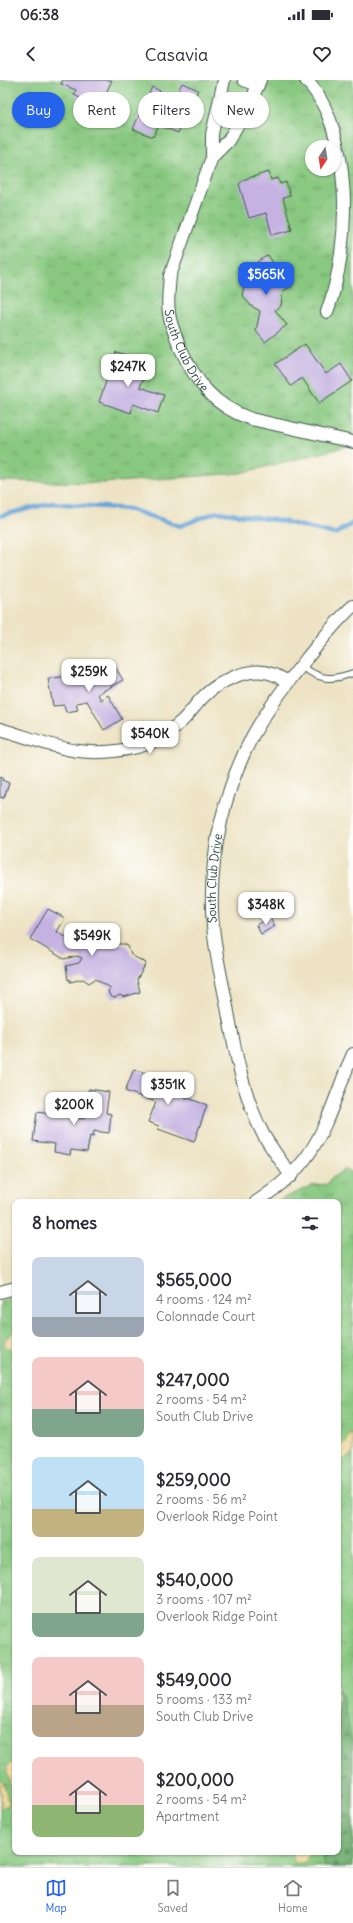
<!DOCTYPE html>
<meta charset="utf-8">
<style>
:root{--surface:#fff;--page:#f7f7f7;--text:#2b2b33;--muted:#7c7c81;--line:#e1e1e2;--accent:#2563eb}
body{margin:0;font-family:Delius,sans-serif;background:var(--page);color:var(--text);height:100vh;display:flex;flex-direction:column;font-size:15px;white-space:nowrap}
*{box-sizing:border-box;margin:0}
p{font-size:13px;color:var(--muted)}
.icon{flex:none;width:22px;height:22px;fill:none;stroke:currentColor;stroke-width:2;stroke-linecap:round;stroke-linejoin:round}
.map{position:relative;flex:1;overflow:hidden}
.details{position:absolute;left:12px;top:1119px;width:329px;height:656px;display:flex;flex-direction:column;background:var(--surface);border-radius:8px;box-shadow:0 1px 3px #0004}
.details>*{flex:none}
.top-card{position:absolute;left:12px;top:12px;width:329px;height:36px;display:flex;gap:8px}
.needle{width:26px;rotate:192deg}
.controls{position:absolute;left:305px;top:60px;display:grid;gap:8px}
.controls a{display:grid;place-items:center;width:36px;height:36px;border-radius:50%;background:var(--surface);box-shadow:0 1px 3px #0004;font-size:20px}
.price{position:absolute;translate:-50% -34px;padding:0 9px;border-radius:8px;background:#fff;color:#222;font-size:13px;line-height:26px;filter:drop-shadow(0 1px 2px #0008)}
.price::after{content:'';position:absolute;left:50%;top:24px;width:12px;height:9px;margin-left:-6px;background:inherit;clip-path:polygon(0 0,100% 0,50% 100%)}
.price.active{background:var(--accent);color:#fff}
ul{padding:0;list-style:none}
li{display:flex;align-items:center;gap:12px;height:100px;padding:0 20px}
li span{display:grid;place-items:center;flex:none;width:112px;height:80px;border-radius:8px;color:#555}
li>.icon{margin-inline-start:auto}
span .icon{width:48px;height:48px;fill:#fffc;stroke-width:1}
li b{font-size:17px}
h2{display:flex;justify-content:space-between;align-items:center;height:48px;padding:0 20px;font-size:17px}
.pill{padding:0 14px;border-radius:18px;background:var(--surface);box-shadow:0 1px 3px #0004;font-size:14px;line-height:36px}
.pill.active{background:var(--accent);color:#fff}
.status{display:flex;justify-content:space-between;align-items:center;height:28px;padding:0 20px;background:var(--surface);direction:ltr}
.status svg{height:11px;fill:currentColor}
header{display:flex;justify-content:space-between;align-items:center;height:52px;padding:0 20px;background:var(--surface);font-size:18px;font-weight:600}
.tab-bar{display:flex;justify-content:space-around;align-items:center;height:56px;border-top:1px solid var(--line);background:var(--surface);font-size:11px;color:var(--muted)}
.tab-bar a{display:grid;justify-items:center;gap:2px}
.tab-bar .active{color:var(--accent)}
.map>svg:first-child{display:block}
.grass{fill:url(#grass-tufts);stroke:#54825a;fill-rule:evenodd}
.forest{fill:url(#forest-firs);stroke:#467451}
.sand{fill:url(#sand-dots);stroke:#868c69}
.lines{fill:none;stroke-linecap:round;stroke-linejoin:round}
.stream{stroke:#67a6d9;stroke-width:4.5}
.building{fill:#c5b2e2}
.lane-casing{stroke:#3e564a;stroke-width:8}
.street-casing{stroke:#3e564a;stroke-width:14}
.lane{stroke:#fff;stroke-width:6}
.street{stroke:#fff;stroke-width:12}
.labels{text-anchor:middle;stroke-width:3;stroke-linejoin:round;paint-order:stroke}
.street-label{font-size:12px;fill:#1f3d34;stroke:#fdfcf7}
</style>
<div class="status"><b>06:38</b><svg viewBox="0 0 49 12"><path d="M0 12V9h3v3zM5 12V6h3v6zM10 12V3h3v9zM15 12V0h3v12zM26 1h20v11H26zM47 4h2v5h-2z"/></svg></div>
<header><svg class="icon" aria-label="back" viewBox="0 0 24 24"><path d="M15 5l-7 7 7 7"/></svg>Casavia<svg class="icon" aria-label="heart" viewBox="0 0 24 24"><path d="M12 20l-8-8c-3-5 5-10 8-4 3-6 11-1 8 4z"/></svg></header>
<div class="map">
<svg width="353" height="1787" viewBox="0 0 353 1787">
<defs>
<pattern id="grass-tufts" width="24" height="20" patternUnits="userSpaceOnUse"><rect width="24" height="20" fill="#88c880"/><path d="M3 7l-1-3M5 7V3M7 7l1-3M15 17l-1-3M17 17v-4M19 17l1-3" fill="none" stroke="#6fa46a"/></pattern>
<pattern id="forest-firs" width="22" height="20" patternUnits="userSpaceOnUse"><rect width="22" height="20" fill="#6eac6e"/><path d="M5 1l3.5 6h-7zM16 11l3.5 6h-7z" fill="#5a8d5b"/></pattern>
<pattern id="sand-dots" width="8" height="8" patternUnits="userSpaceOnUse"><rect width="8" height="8" fill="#eeda9e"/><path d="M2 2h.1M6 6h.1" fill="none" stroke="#ccbc89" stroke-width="1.8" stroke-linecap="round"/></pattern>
</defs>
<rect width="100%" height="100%" fill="#fdfcf7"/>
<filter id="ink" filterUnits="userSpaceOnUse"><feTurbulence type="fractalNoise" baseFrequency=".025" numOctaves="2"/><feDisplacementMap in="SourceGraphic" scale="8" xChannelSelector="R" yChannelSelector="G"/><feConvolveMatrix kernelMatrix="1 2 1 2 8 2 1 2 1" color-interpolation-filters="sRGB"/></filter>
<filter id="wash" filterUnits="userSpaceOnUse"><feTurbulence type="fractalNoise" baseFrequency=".012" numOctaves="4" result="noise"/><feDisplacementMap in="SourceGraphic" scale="16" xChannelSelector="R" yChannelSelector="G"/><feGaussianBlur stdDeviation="0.9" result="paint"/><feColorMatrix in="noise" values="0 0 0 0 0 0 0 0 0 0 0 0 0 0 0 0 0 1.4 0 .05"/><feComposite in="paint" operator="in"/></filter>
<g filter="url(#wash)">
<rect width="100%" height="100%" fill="#ede3c4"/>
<!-- grass -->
<g class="grass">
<path d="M0,0H353V365L241,393L103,403L0,401ZM312,67H334V89H312Z"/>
<polygon points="346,1089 353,1093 353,1787 0,1787 0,1222 15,1218 15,1772 338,1772 338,1122 275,1122 313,1105 328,1104 330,1099"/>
</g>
<!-- forest -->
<polygon class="forest" points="338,1609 342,1616 353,1669 353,1787 324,1787 323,1772 338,1772"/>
<!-- sand -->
<g class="sand">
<polygon points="15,1250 15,1270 11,1270 5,1266 4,1261"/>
<polygon points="349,1353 353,1355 353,1374 338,1383 338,1364 345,1363"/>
<polygon points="11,1682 15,1687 15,1723 7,1692 7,1687"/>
<polygon points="0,1701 3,1703 9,1723 8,1725 0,1728"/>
<polygon points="293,1772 309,1772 306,1783 297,1783 292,1779"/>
</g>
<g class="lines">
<!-- stream -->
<polyline class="stream" points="0,436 52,423 129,429 180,446 217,432 281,441 335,454 353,443"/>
</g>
<g id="blocks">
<!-- building -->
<g class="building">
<polygon points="63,0 112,0 96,35 82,29 86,21 74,15 76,10 61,4"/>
<polygon points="182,3 198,10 178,53 159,45 153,57 133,49 152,7 175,18"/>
<polygon points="269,92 271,100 278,98 280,104 286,102 290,116 283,118 292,150 272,155 266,133 249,138 239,104 245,99"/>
<polygon points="268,175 279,192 283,191 292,206 283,211 281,226 275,230 287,245 265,262 256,251 260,231 251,226 242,215 248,188"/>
<polygon points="305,264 326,294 341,284 352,301 319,323 302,298 291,306 275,284"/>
<polygon points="116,272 136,278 131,293 144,297 140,307 164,315 158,333 133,324 131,333 99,322"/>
<polygon points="111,580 123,600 98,614 101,620 108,615 122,639 104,650 87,621 76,623 78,630 66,632 64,625 53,626 48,599 73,595 75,602 101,589 100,587"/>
<polygon points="0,697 3,698 2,700 9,703 4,718 0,717"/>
<polygon points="48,829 65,838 57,852 73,861 81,848 96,857 98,855 113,864 124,864 128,866 131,875 146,883 137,900 140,912 124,917 120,915 114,918 110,916 108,911 111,908 95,899 89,903 83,899 70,902 70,899 68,900 66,886 79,883 82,878 77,876 64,879 30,859"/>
<polygon points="270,837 275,846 261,854 256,845"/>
<polygon points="134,989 162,999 160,1003 187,1013 185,1017 207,1025 194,1062 158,1049 159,1046 148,1042 156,1022 125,1011"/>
<polygon points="89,1009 109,1012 106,1033 111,1034 109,1053 94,1051 93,1057 90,1056 87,1072 71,1070 70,1075 54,1072 55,1064 33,1061 37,1032 84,1039"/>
</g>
</g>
</g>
<g filter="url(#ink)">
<use href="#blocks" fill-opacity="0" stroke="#3e564a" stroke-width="1"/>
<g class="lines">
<!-- lane casing -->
<g class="lane-casing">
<path id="lane" d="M301,586C320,600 331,601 353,593"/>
</g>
<!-- street casing -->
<g class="street-casing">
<g id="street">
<path id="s1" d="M224,0L212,54V77L170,196C169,208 167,220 169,233C170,244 176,257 180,267C196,303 214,326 251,339L353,362"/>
<polyline points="244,0 258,5"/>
<path d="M306,0C353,49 352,165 327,232"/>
<polyline points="212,77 228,61 250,24 260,0"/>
<path d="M0,649C51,664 78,680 133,668C152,664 169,653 183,640C190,633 196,624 203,617C218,602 250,585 272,594C278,596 283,599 288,602"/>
<path id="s2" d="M291,1096C282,1082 271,1068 263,1054C242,1013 234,966 226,921C220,892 213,861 212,831C210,771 225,708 253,655C268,628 288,602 307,578C322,560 336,541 353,526"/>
<path d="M256,1122C276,1109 294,1095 308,1075C328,1047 339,1005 353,974"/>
<polyline points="0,1212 15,1208"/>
</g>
</g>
<!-- lane -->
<use href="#lane" class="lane"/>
<!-- street -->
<use href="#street" class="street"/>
</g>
</g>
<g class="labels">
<!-- street labels -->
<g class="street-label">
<text dy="4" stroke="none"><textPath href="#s1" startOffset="283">South Club Drive</textPath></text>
<text dy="4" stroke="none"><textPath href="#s2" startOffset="313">South Club Drive</textPath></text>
</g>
</g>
</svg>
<div class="controls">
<a><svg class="needle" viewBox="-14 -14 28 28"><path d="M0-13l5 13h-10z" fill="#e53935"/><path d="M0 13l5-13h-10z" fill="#7c7c81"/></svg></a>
</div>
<b class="price active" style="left:266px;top:216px">$565K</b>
<b class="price" style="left:128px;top:308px">$247K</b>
<b class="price" style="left:89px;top:613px">$259K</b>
<b class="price" style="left:150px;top:675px">$540K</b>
<b class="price" style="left:266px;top:846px">$348K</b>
<b class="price" style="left:92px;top:877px">$549K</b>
<b class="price" style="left:168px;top:1026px">$351K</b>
<b class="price" style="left:74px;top:1046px">$200K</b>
<div class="top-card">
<a class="pill active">Buy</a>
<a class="pill">Rent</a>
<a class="pill">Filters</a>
<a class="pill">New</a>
</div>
<section class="details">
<h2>8 homes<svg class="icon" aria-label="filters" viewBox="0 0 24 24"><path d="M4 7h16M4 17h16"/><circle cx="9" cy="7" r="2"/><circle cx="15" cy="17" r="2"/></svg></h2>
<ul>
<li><span style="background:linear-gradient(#c9d6e8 75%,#9aa5b1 0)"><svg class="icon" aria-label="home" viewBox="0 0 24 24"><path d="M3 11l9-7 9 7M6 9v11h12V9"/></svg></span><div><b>$565,000</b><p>4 rooms · 124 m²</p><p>Colonnade Court</p></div></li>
<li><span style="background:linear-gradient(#f6c9c9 65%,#7fa58c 0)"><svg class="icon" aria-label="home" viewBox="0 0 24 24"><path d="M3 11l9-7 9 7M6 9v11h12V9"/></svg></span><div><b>$247,000</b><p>2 rooms · 54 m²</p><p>South Club Drive</p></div></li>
<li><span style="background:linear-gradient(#bfe0f5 65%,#c2b280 0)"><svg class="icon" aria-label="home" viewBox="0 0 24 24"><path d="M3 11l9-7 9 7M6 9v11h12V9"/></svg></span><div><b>$259,000</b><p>2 rooms · 56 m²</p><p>Overlook Ridge Point</p></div></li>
<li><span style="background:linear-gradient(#dfe7d0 70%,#7fa58c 0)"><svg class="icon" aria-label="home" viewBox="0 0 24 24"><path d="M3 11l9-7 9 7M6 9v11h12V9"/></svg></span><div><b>$540,000</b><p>3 rooms · 107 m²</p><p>Overlook Ridge Point</p></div></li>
<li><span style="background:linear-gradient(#f6c9c9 60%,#b9a48a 0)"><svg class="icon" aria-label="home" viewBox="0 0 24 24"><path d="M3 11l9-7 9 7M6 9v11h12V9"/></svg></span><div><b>$549,000</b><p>5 rooms · 133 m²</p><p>South Club Drive</p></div></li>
<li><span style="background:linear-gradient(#f6c9c9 60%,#8fb573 0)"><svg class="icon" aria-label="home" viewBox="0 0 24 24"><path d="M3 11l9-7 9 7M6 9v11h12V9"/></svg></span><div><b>$200,000</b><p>2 rooms · 54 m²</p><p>Apartment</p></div></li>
</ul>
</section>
</div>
<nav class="tab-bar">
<a class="active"><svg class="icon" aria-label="map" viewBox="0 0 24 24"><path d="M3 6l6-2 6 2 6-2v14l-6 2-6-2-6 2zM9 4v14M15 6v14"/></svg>Map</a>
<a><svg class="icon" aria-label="saved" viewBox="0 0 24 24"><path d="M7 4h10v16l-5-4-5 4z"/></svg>Saved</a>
<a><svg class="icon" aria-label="home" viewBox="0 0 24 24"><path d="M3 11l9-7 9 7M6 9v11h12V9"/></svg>Home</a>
</nav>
